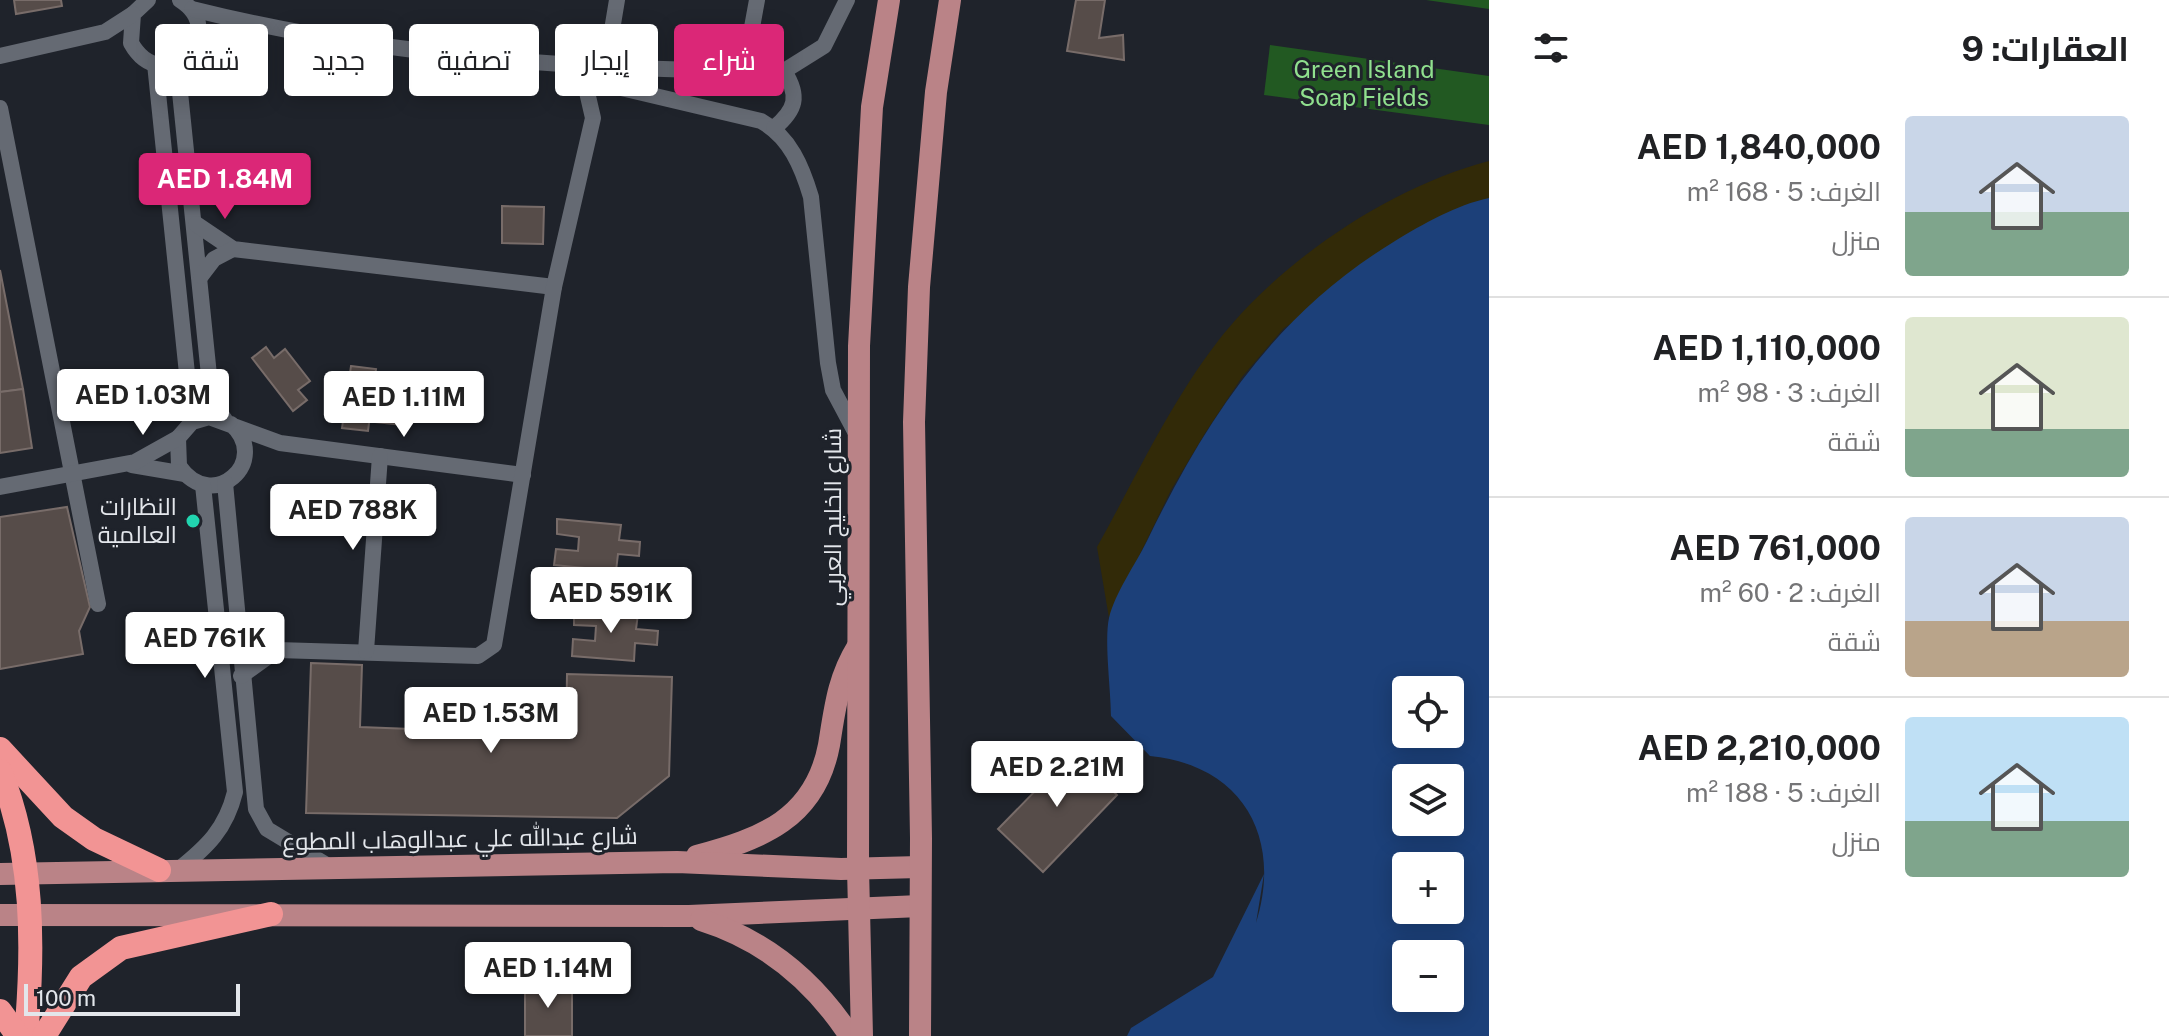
<!DOCTYPE html>
<html lang="ar">
<meta charset="utf-8">
<style>
:root{--surface:#fff;--page:#f2f2f2;--text:#202124;--muted:#757577;--line:#e0e0e0;--accent:#db2777}
body{margin:0;font-family:"Public Sans",Cairo,sans-serif;background:var(--page);color:var(--text);direction:rtl;height:100vh;display:flex;flex-direction:column;font-size:30px;white-space:nowrap}
*{box-sizing:border-box;margin:0}
p{font-size:26px;color:var(--muted)}
.icon{flex:none;width:44px;height:44px;fill:none;stroke:currentColor;stroke-width:2;stroke-linecap:round;stroke-linejoin:round}
.map{position:relative;flex:1;overflow:hidden;direction:ltr}
.side{display:flex;flex-direction:column;background:var(--surface);width:680px}
.side>*{flex:none}
.banner{position:absolute;left:24px;top:24px;width:760px;height:72px;direction:rtl;display:flex;gap:16px}
.tools{position:absolute;left:1392px;top:676px;display:grid;gap:16px}
.tools a{display:grid;place-items:center;width:72px;height:72px;border-radius:8px;background:var(--surface);box-shadow:0 4px 20px #0003;font-size:40px}
.scale{position:absolute;left:24px;bottom:20px;width:216px;box-sizing:border-box;padding-left:8px;border:4px solid #e3e6eb;border-top:0;font-size:22px;line-height:28px;white-space:nowrap;color:#e3e6eb;-webkit-text-stroke:6px #1f232b;paint-order:stroke}
.price{position:absolute;translate:-50% -68px;padding:0 18px;border-radius:8px;background:#fff;color:#222;font-size:26px;line-height:52px;filter:drop-shadow(0 2px 4px #0008)}
.price::after{content:'';position:absolute;left:50%;top:48px;width:24px;height:18px;margin-left:-12px;background:inherit;clip-path:polygon(0 0,100% 0,50% 100%)}
.price.current{background:var(--accent);color:#fff}
ul{padding:0;list-style:none}
li{display:flex;align-items:center;gap:24px;height:200px;padding:0 40px}
li+li{border-top:2px solid var(--line)}
li span{display:grid;place-items:center;flex:none;width:224px;height:160px;border-radius:8px;color:#555}
li>.icon{margin-inline-start:auto}
span .icon{width:96px;height:96px;fill:#fffc;stroke-width:1}
li b{font-size:34px}
h2{display:flex;justify-content:space-between;align-items:center;height:96px;padding:0 40px;font-size:34px}
.chip{padding:0 28px;border-radius:8px;background:var(--surface);box-shadow:0 4px 20px #0003;font-size:28px;line-height:72px}
.chip.current{background:var(--accent);color:#fff}
main{display:flex;flex:1;min-height:0}
.map>svg:first-child{display:block}
.green{fill:#225922}
.sand{fill:#322a08}
.water{fill:#1c4079;fill-rule:evenodd}
.building{fill:#564c49;stroke:#786c69;stroke-width:2}
.lines{fill:none;stroke-linecap:round;stroke-linejoin:round}
.minor{stroke:#656a73;stroke-width:16}
.primary{stroke:#ba8387;stroke-width:22}
.motorway{stroke:#f29494;stroke-width:24}
.poi-dot{fill:#21d5b0;stroke:#1f232b;stroke-width:3}
.labels{text-anchor:middle;stroke-width:6;stroke-linejoin:round;paint-order:stroke}
.park-label{font-size:24px;fill:#90e08e;stroke:#1f232b}
.poi-label{font-size:24px;fill:#e3e6eb;stroke:#1f232b;text-anchor:end}
.street-label{font-size:24px;fill:#e3e6eb;stroke:#1f232b}
</style>
<main>
<section class="side">
<h2>العقارات: 9<svg class="icon" aria-label="filters" viewBox="0 0 24 24"><path d="M4 7h16M4 17h16"/><circle cx="9" cy="7" r="2"/><circle cx="15" cy="17" r="2"/></svg></h2>
<ul>
<li><span style="background:linear-gradient(#c9d6e8 60%,#7fa58c 0)"><svg class="icon" aria-label="home" viewBox="0 0 24 24"><path d="M3 11l9-7 9 7M6 9v11h12V9"/></svg></span><div><b>AED 1,840,000</b><p>الغرف: 5 · 168 m²</p><p>منزل</p></div></li>
<li><span style="background:linear-gradient(#dfe7d0 70%,#7fa58c 0)"><svg class="icon" aria-label="home" viewBox="0 0 24 24"><path d="M3 11l9-7 9 7M6 9v11h12V9"/></svg></span><div><b>AED 1,110,000</b><p>الغرف: 3 · 98 m²</p><p>شقة</p></div></li>
<li><span style="background:linear-gradient(#c9d6e8 65%,#b9a48a 0)"><svg class="icon" aria-label="home" viewBox="0 0 24 24"><path d="M3 11l9-7 9 7M6 9v11h12V9"/></svg></span><div><b>AED 761,000</b><p>الغرف: 2 · 60 m²</p><p>شقة</p></div></li>
<li><span style="background:linear-gradient(#bfe0f5 65%,#7fa58c 0)"><svg class="icon" aria-label="home" viewBox="0 0 24 24"><path d="M3 11l9-7 9 7M6 9v11h12V9"/></svg></span><div><b>AED 2,210,000</b><p>الغرف: 5 · 188 m²</p><p>منزل</p></div></li>
</ul>
</section>
<div class="map">
<svg width="1489" height="1036" viewBox="0 0 1489 1036">
<rect width="100%" height="100%" fill="#1f232b"/>
<!-- green -->
<g class="green">
<polygon points="1426,0 1489,0 1489,9"/>
<polygon points="1270,45 1489,76 1489,125 1264,95"/>
</g>
<!-- sand -->
<path class="sand" d="M1489,161V198L1284,328L1242,377L1205,433L1171,490L1109,618L1097,547C1135,479 1170,403 1218,341C1281,260 1390,187 1489,161Z"/>
<!-- water -->
<path class="water" d="M1489,198V1036H1127L1131,1028L1213,977L1264,874L1256,923C1283,837 1242,765 1150,756L1111,716C1111,690 1104,641 1109,618C1115,593 1135,565 1147,541C1207,417 1275,314 1395,241C1423,224 1456,205 1489,198ZM1406,690H1450V734H1406ZM1406,778H1450V822H1406ZM1406,866H1450V910H1406ZM1406,954H1450V998H1406Z"/>
<!-- building -->
<g class="building">
<polygon points="14,0 61,0 62,6 16,14"/>
<polygon points="1076,0 1105,0 1099,38 1123,35 1124,60 1067,51"/>
<polygon points="502,206 544,207 543,244 502,243"/>
<polygon points="0,270 23,389 0,392"/>
<polygon points="266,347 274,358 285,349 310,381 298,390 307,400 293,411 252,358"/>
<polygon points="351,366 376,369 368,431 342,428"/>
<polygon points="23,389 32,448 0,453 0,392"/>
<polygon points="380,393 406,397 402,425 376,422"/>
<polygon points="67,507 90,607 79,631 83,654 0,669 0,517"/>
<polygon points="557,519 621,525 619,540 640,542 639,556 618,554 616,571 554,565 556,549 578,551 579,537 557,534"/>
<polygon points="574,609 638,614 636,629 658,631 657,645 635,643 634,661 572,656 573,639 595,641 596,626 574,625"/>
<polygon points="311,663 362,665 360,727 566,735 567,674 672,677 669,776 617,818 306,813"/>
<polygon points="1064,744 1117,795 1043,872 998,829 1041,785 1032,777"/>
<rect x="525" y="985" width="47" height="51"/>
</g>
<g class="lines">
<!-- minor -->
<g class="minor">
<path d="M148,0L133,14L131,43C163,100 232,33 180,0"/>
<path d="M192,9C384,57 587,71 784,71L824,46L847,0"/>
<polyline points="0,56 105,32 133,14"/>
<polyline points="177,63 210,385 215,406 225,420"/>
<polyline points="155,64 192,422"/>
<polyline points="593,65 611,36 617,0"/>
<polyline points="744,71 757,0"/>
<path d="M579,78L761,121C790,137 802,167 811,197L828,363L833,390L858,437"/>
<polyline points="0,108 98,604"/>
<path d="M774,128C796,110 800,96 784,71"/>
<polyline points="196,224 233,249 554,287"/>
<polyline points="201,276 214,259 233,249"/>
<path d="M231,424C272,460 213,515 179,466L178,438L192,422L209,417L280,443L523,475"/>
<polyline points="132,465 185,474"/>
<polyline points="225,483 256,809 267,829 330,867"/>
<polyline points="0,487 135,462 178,438"/>
<polyline points="237,627 277,650 478,656 494,645 554,287 593,118 584,79"/>
<polyline points="366,651 380,456"/>
<polyline points="241,676 277,650"/>
<path d="M178,870C207,847 226,829 235,792L203,485"/>
</g>
<!-- primary -->
<g class="primary">
<path d="M697,856C761,839 815,819 829,745C835,708 838,678 858,646"/>
<polyline points="0,874 677,862 841,869 920,867"/>
<polyline points="0,915 689,916 920,906"/>
<path d="M701,920C765,940 814,981 850,1036"/>
<polyline points="862,1036 858,868 859,346 872,107 889,0"/>
<polyline points="920,1036 921,838 914,422 919,287 936,92 950,0"/>
</g>
<!-- motorway -->
<g class="motorway">
<polyline points="0,749 63,817 94,839 159,870"/>
<path d="M0,771C34,855 34,947 26,1036"/>
<polyline points="0,1011 18,1036"/>
<polyline points="44,1036 81,977 121,948 271,914"/>
</g>
</g>
<!-- markers -->
<circle class="poi-dot" cx="193" cy="521" r="8"/>
<g class="labels">
<!-- park labels -->
<g class="park-label">
<text x="1364" y="78">Green Island<tspan x="1364" dy="28">Soap Fields</tspan></text>
</g>
<!-- poi labels -->
<g class="poi-label">
<text x="177" y="515">النظارات<tspan x="177" dy="28">العالمية</tspan></text>
</g>
<!-- street labels -->
<g class="street-label">
<text transform="translate(833 517) rotate(-90)" y="8">شارع الخليج العربي</text>
<text transform="translate(460 839) rotate(-1)" y="8">شارع عبدالله علي عبدالوهاب المطوع</text>
</g>
</g>
</svg>
<div class="tools">
<a><svg class="icon" aria-label="locate" viewBox="0 0 24 24"><circle cx="12" cy="12" r="6"/><path d="M12 2v4M12 18v4M2 12h4M18 12h4"/></svg></a>
<a><svg class="icon" aria-label="layers" viewBox="0 0 24 24"><path d="M12 4l9 5-9 5-9-5zM3 14l9 5 9-5"/></svg></a>
<a>+</a>
<a>−</a>
</div>
<div class="scale">100 m</div>
<b class="price current" style="left:225px;top:221px">AED 1.84M</b>
<b class="price" style="left:143px;top:437px">AED 1.03M</b>
<b class="price" style="left:404px;top:439px">AED 1.11M</b>
<b class="price" style="left:353px;top:552px">AED 788K</b>
<b class="price" style="left:611px;top:635px">AED 591K</b>
<b class="price" style="left:205px;top:680px">AED 761K</b>
<b class="price" style="left:491px;top:755px">AED 1.53M</b>
<b class="price" style="left:1057px;top:809px">AED 2.21M</b>
<b class="price" style="left:548px;top:1010px">AED 1.14M</b>
<div class="banner">
<a class="chip current">شراء</a>
<a class="chip">إيجار</a>
<a class="chip">تصفية</a>
<a class="chip">جديد</a>
<a class="chip">شقة</a>
</div>
</div>
</main>
